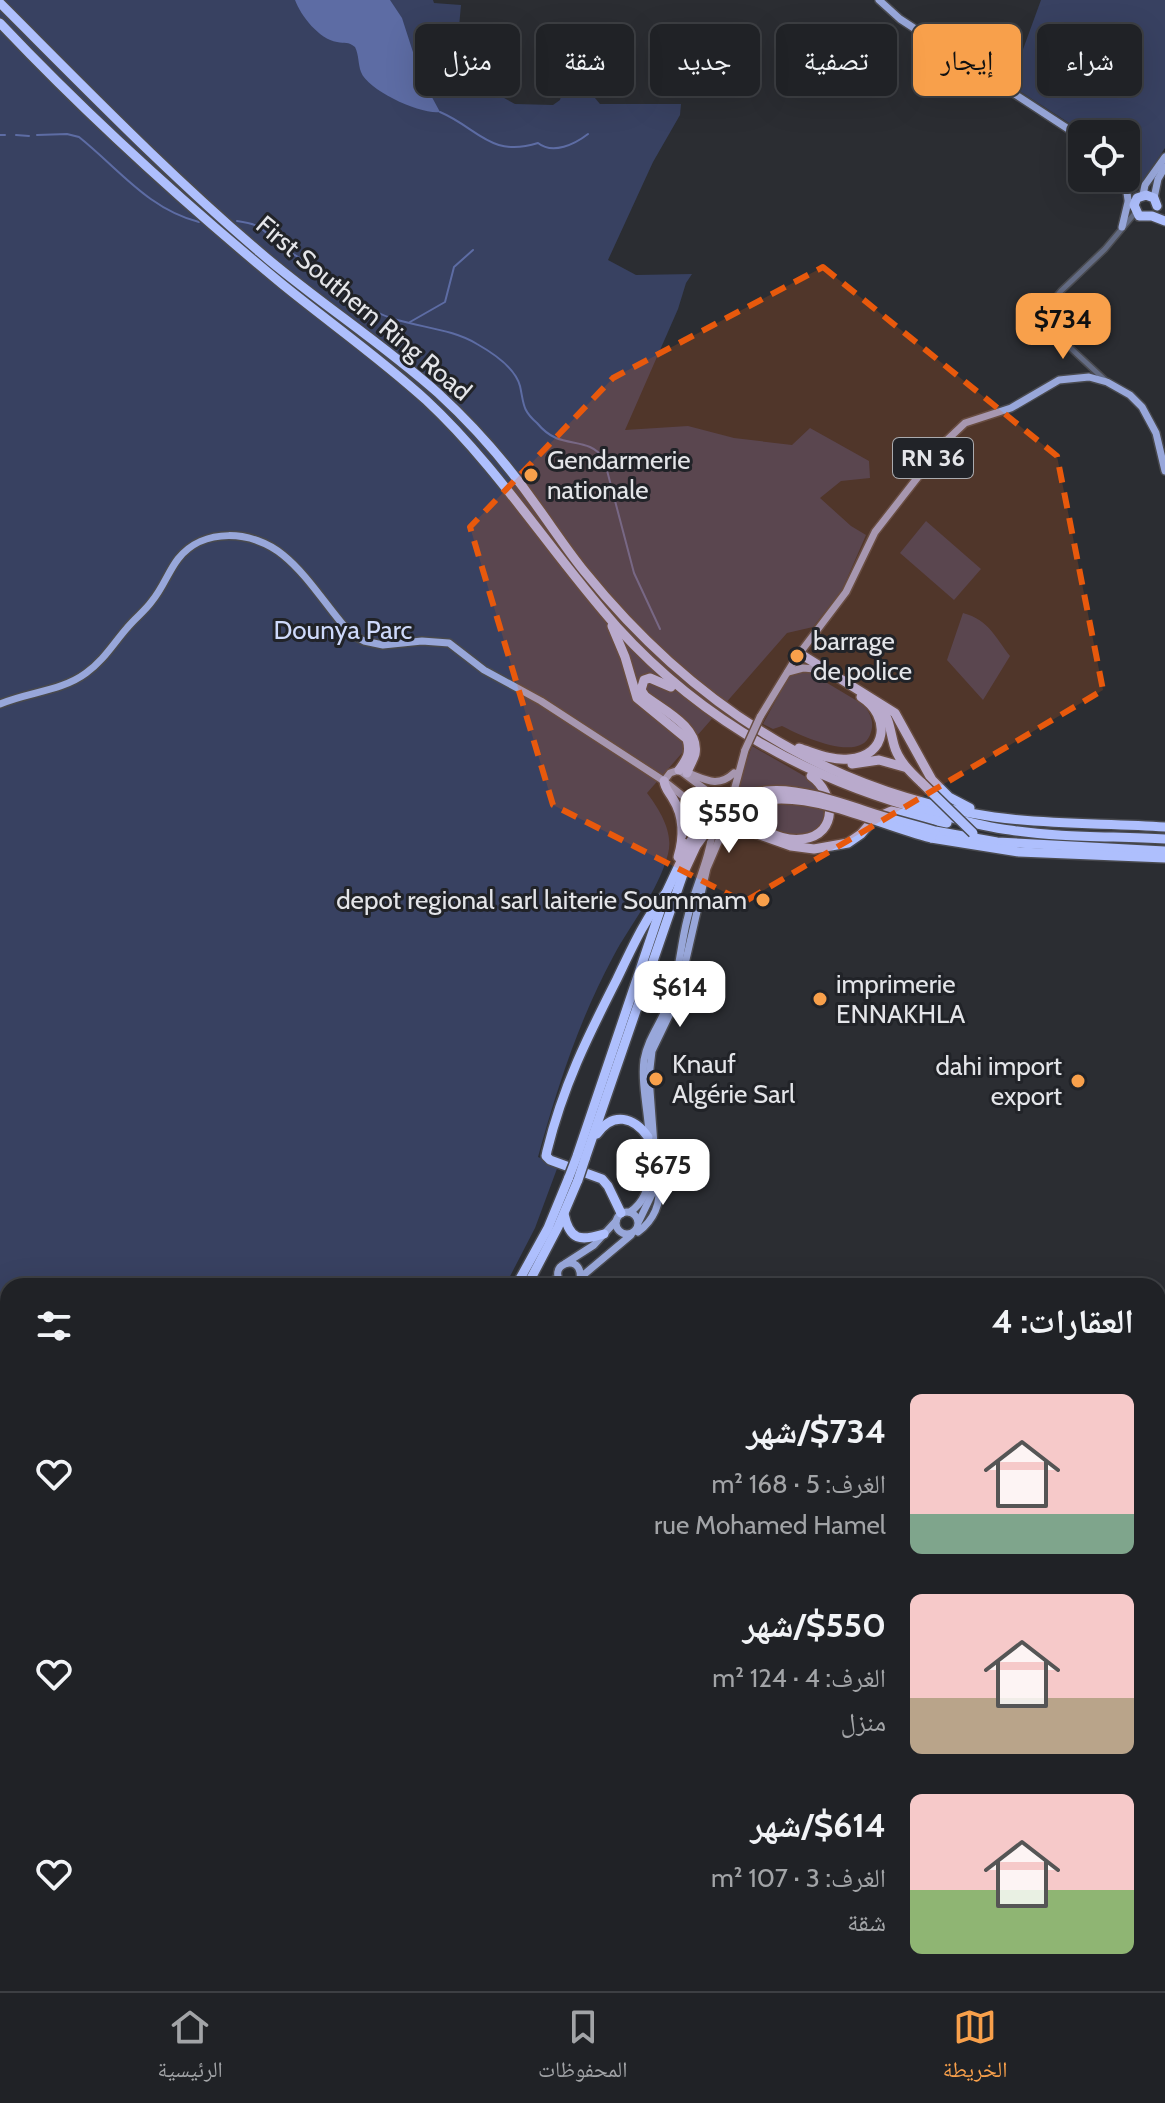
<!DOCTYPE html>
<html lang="ar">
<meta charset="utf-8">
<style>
:root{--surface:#202226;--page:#282a2e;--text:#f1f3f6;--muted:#a2a4a7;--line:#3d3f43;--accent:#f8a04b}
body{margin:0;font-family:Cabin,"Noto Naskh Arabic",sans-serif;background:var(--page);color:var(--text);direction:rtl;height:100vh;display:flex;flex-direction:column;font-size:30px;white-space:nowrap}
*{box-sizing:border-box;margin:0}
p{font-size:26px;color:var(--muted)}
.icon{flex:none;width:44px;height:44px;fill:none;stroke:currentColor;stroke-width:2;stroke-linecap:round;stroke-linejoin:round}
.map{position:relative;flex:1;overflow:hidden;direction:ltr}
.sheet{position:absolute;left:0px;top:1278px;width:1166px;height:714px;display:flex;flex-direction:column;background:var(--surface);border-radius:24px 24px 0 0;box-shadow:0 8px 32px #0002,0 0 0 2px var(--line);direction:rtl}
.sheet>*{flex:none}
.hud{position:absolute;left:24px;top:24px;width:1118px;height:72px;direction:rtl;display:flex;gap:16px}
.buttons{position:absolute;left:1068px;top:120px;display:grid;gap:16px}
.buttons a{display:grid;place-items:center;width:72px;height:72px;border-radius:12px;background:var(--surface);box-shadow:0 8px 32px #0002,0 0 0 2px var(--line);font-size:40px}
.price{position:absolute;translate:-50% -68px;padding:0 18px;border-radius:16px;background:#fff;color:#222;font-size:26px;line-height:52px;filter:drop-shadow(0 2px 4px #0008)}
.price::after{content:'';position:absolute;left:50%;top:48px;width:24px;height:18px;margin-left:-12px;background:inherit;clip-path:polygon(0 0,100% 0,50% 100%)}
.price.on{background:var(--accent);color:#111}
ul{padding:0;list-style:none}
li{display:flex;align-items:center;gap:24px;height:200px;padding:0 32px}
li span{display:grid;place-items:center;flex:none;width:224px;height:160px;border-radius:12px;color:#555}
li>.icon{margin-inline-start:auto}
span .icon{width:96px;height:96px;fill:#fffc;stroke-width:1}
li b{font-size:34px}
h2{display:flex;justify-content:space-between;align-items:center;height:96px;padding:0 32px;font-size:34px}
.chip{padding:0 28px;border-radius:12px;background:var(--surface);box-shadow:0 8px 32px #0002,0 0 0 2px var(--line);font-size:28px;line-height:72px}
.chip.on{background:var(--accent);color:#111}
.tab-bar{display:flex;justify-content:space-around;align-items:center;height:112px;border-top:2px solid var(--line);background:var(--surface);font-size:22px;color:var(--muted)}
.tab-bar a{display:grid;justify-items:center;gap:4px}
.tab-bar .on{color:var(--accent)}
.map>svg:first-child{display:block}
.green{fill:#384161}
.water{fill:#5d6ca4}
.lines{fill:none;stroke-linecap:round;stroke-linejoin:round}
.stream{stroke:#5d6ca4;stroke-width:2}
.minor-casing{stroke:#494a4f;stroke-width:8}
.major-casing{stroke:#494a4f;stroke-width:10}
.highway-casing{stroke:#494a4f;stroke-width:12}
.minor{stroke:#636b83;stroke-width:5}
.major{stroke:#98a7da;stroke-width:7}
.highway{stroke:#aebffd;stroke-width:9}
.major-bridge-casing{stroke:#494a4f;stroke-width:10;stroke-linecap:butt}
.highway-bridge-casing{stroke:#494a4f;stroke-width:12;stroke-linecap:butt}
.major-bridge{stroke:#98a7da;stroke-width:7}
.highway-bridge{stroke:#aebffd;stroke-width:9}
.marked{fill:#e8590c;fill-opacity:0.2;stroke:#e8590c;stroke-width:6;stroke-dasharray:16 10;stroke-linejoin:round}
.poi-dot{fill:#f8a04b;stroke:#212328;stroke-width:3}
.labels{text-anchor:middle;stroke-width:6;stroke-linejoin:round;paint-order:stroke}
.shield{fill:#212328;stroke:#aaabaf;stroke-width:2}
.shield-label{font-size:24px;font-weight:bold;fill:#e4e5e9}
.street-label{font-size:26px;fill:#e4e5e9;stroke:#212328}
.poi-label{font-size:26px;fill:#e4e5e9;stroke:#212328;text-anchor:start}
.park-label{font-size:26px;fill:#ced9fa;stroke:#212328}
</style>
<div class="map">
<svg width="1165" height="1991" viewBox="0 0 1165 1991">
<rect width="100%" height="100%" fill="#2b2d32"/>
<!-- green -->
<g class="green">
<path d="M0,0H433L434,3L461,5L454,81L475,82L515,104L553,105L560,100L563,89L585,86L600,104H681L680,115L653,162L608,260L636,275L692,274L686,283L678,309L625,430L688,426L734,438L792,445L810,428L869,461L870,478L841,481L820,498L851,526L866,535L842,590L813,627L787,633L647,793C659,809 674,832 668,854C658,892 631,923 613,957C579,1020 557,1088 538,1157L558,1166L535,1228L505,1286H8V1837L0,1834Z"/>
<polygon points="1041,0 1165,0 1165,148 1138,188 1132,185 1126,168 1126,134 1086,134 1010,85"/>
<polygon points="926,521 981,569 954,600 900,553"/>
<path d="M963,613C989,620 995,637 1010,656L983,700L947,660Z"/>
<path d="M807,671L864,705C871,715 875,723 870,735C859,763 801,736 782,726L773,729L763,724L789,676Z"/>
<path d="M752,746L820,785L829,809C826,815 824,823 820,827C796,851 756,822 738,805L735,793Z"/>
</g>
<!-- water -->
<path class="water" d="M295,0H390L402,18L421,77L440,112C422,115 368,91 361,72C358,64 359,55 355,47C348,41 345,44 337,42C319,39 301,16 295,0Z"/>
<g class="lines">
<!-- stream -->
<g class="stream">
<path d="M440,112C478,128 490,158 538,143C553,155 575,144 588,134"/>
<polyline points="0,135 5,135"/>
<polyline points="16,135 29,136"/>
<path d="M37,135L67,134L79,137C119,169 148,209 199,222"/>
<path d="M237,221C267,225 261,232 283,247C296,257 311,264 324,273C341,285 355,301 373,310C404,328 446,325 477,344C493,353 515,367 520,386C524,404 522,410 537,423C542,429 549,435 556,438C574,445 592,441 604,459L634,573L660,629"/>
<polyline points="410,322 445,302 454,267 473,250"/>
<polyline points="0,1621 8,1621"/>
</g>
<!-- minor casing -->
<g class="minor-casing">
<g id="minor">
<polyline points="1105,380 1038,318 1061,291 1105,249 1135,213"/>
<polyline points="549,1286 557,1275"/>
<polyline points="1158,1427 1165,1428"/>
<polyline points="1165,1651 1160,1764 1161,1779 1165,1780"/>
<polyline points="702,1984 704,1991"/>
<polyline points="711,1984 712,1991"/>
<polyline points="829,1991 843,1984"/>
<polyline points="845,1991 860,1984"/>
</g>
</g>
<!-- major casing -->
<g class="major-casing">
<g id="major">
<polyline points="879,0 900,19 1082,138"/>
<polyline points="1125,178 1128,200 1134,207"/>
<polyline points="1143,195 1145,185 1165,157"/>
<polyline points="1154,198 1158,179 1165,167"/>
<polyline points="1122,227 1128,202"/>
<polyline points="788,672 803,668 815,669"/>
<path d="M0,704C28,692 62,691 86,673C104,660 113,644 127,628C135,618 145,611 152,601C163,588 168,572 178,559C203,527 253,530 283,555C309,576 328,609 351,634L364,641L383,645L422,641L449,643L484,670L541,701L664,781L708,816"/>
<polyline points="760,717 796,658 846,592 875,532 946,441 965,423 1011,408 1059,380 1089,377 1107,382 1130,395 1142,407 1156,433 1165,471"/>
<path d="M688,773C706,780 718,788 734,773"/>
<polyline points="664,781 670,773 679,770 718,799"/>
<polyline points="731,802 745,750"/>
<circle cx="627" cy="1223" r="11"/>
<path d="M630,1212C671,1185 638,1102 644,1060C648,1038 661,1023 668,1004C679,977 680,947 687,920C694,889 711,857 713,825"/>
<polyline points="639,1221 653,1192 656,1172 649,1077 652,1051 677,999 707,868 722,833 735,814 731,802 718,799 709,808 708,816 718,825 727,825"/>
<path d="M638,1232C653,1221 663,1202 657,1184"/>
<polyline points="566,1263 594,1245 616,1221"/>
<polyline points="581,1277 631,1235"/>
<path d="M565,1286C541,1266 584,1249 580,1280L573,1286"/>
<polyline points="1158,1309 1165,1302"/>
<polyline points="1158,1317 1165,1310"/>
<polyline points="870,1984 877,1986 882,1984"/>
<polyline points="243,1991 256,1984"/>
</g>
</g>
<!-- highway casing -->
<g class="highway-casing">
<g id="highway">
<path d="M0,3C87,90 174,180 269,260C324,306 384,345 438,393C474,426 508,465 536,505C552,527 567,550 584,571C690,702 825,792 994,817C1051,825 1108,823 1165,827"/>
<path d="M0,23C88,116 184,203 282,284C330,323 381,359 426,400C499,468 551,553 617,627C702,721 809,780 930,812C957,819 983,827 1010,830C1061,838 1114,836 1165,839"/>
<polyline points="1157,206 1154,198 1146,195 1137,198 1134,205 1139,216 1152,216 1165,221"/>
<path d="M612,626L625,657L637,698L687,739C691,753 687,759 679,770"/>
<polyline points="799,653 895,713 932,780 949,797 970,808"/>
<path d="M671,687L650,678L644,680L641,690L645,696C663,710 700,727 695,754C693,761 689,766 687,773"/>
<path d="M881,707C890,720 890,731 894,745C898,760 910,772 922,783"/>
<path d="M799,748C815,753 832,761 849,759C888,756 891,716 861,697"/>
<polyline points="852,764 879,760 904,767"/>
<path d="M664,781C665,789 669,792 673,799C684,816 684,838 678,857"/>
<path d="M735,808C752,824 779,843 803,839C839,834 835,793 811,776"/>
<polyline points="729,824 791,846 814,849 848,843 861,834 875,818 891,811 947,823"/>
<polyline points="935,831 997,842 1165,851"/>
<polyline points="931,838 1019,852 1165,858"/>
<path d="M597,1134C613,1111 634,1117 648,1137"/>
<polyline points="577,1156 666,893 690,842"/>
<polyline points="585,1159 683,874 696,846"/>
<path d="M621,1213L608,1186L602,1179L550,1160L546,1156L547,1151C563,1086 587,1038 617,979C631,950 645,918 666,893"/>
<path d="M564,1214C570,1241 580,1241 604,1234"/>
<polyline points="516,1286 548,1228 569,1177"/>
<polyline points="527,1286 558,1227 578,1180"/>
<polyline points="0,1679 8,1674"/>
<polyline points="0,1690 8,1685"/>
</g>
</g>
<!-- minor -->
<use href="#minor" class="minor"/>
<!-- major -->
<use href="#major" class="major"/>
<!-- highway -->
<use href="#highway" class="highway"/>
<!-- major-bridge casing -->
<g class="major-bridge-casing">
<polyline id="major-bridge" points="745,750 760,717"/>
</g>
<!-- highway-bridge casing -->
<g class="highway-bridge-casing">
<g id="highway-bridge">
<polyline points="922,783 973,833"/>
<path d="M690,842C742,766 802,790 875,814C894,820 915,825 935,831"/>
<path d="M696,846C756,757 852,818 931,838"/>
<polyline points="569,1177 577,1156"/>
<polyline points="578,1180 585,1159"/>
</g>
</g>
<!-- major-bridge -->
<use href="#major-bridge" class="major-bridge"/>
<!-- highway-bridge -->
<use href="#highway-bridge" class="highway-bridge"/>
</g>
<!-- marked area -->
<path class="marked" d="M823,267L1057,456L1103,690L744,902L553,805L470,527L613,378Z"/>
<!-- markers -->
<g class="poi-dot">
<circle cx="531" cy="475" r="8"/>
<circle cx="797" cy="656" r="8"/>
<circle cx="763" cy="900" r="8"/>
<circle cx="820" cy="999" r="8"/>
<circle cx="656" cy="1079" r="8"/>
<circle cx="1078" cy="1081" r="8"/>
</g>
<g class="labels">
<!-- shield labels -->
<rect class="shield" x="893" y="438" width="80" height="40" rx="6"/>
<g class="shield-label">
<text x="933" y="466">RN 36</text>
</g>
<!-- street labels -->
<g class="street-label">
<text transform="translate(364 308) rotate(40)" y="9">First Southern Ring Road</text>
</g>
<!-- poi labels -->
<g class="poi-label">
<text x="547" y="469">Gendarmerie<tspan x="547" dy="30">nationale</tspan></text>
<text x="813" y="650">barrage<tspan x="813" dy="30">de police</tspan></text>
<text x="747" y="909" text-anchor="end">depot regional sarl laiterie Soummam</text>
<text x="836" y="993">imprimerie<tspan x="836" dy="30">ENNAKHLA</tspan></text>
<text x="672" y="1073">Knauf<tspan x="672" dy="30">Algérie Sarl</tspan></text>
<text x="1062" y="1075" text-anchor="end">dahi import<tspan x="1062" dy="30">export</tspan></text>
</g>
<!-- park labels -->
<g class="park-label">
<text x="343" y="639">Dounya Parc</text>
</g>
</g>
</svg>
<div class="buttons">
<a><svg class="icon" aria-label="locate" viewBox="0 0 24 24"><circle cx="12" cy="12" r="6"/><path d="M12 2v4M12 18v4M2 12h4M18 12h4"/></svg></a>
</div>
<b class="price on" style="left:1063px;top:361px">$734</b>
<b class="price" style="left:729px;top:855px">$550</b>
<b class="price" style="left:680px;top:1029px">$614</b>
<b class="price" style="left:663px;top:1207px">$675</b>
<div class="hud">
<a class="chip">شراء</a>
<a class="chip on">إيجار</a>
<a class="chip">تصفية</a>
<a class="chip">جديد</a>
<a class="chip">شقة</a>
<a class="chip">منزل</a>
</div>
<section class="sheet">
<h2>العقارات: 4<svg class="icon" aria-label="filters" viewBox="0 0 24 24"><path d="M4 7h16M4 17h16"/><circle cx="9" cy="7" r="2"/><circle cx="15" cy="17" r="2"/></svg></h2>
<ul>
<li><span style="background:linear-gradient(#f6c9c9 75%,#7fa58c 0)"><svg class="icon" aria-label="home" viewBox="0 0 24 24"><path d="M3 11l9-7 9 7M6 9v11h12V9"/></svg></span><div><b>$734/شهر</b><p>الغرف: 5 · 168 m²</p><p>rue Mohamed Hamel</p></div><svg class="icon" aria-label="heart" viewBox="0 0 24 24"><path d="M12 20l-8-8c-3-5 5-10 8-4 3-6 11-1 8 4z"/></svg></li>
<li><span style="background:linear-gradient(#f6c9c9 65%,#b9a48a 0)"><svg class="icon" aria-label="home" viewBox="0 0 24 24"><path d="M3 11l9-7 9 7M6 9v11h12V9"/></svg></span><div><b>$550/شهر</b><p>الغرف: 4 · 124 m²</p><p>منزل</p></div><svg class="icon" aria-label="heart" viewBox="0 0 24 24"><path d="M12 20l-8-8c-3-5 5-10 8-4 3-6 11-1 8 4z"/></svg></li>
<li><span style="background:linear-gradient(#f6c9c9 60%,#8fb573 0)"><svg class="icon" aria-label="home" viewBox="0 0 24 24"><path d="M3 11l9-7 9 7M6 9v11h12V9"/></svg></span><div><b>$614/شهر</b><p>الغرف: 3 · 107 m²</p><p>شقة</p></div><svg class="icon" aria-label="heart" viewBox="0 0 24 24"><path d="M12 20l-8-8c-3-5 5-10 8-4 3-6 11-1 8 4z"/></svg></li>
</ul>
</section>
</div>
<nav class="tab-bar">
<a class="on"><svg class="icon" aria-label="map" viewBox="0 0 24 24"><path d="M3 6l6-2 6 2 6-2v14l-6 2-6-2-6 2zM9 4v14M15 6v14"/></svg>الخريطة</a>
<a><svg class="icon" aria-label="saved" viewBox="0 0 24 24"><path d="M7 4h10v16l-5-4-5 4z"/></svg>المحفوظات</a>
<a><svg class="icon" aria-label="home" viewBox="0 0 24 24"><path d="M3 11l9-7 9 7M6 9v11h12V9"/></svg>الرئيسية</a>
</nav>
